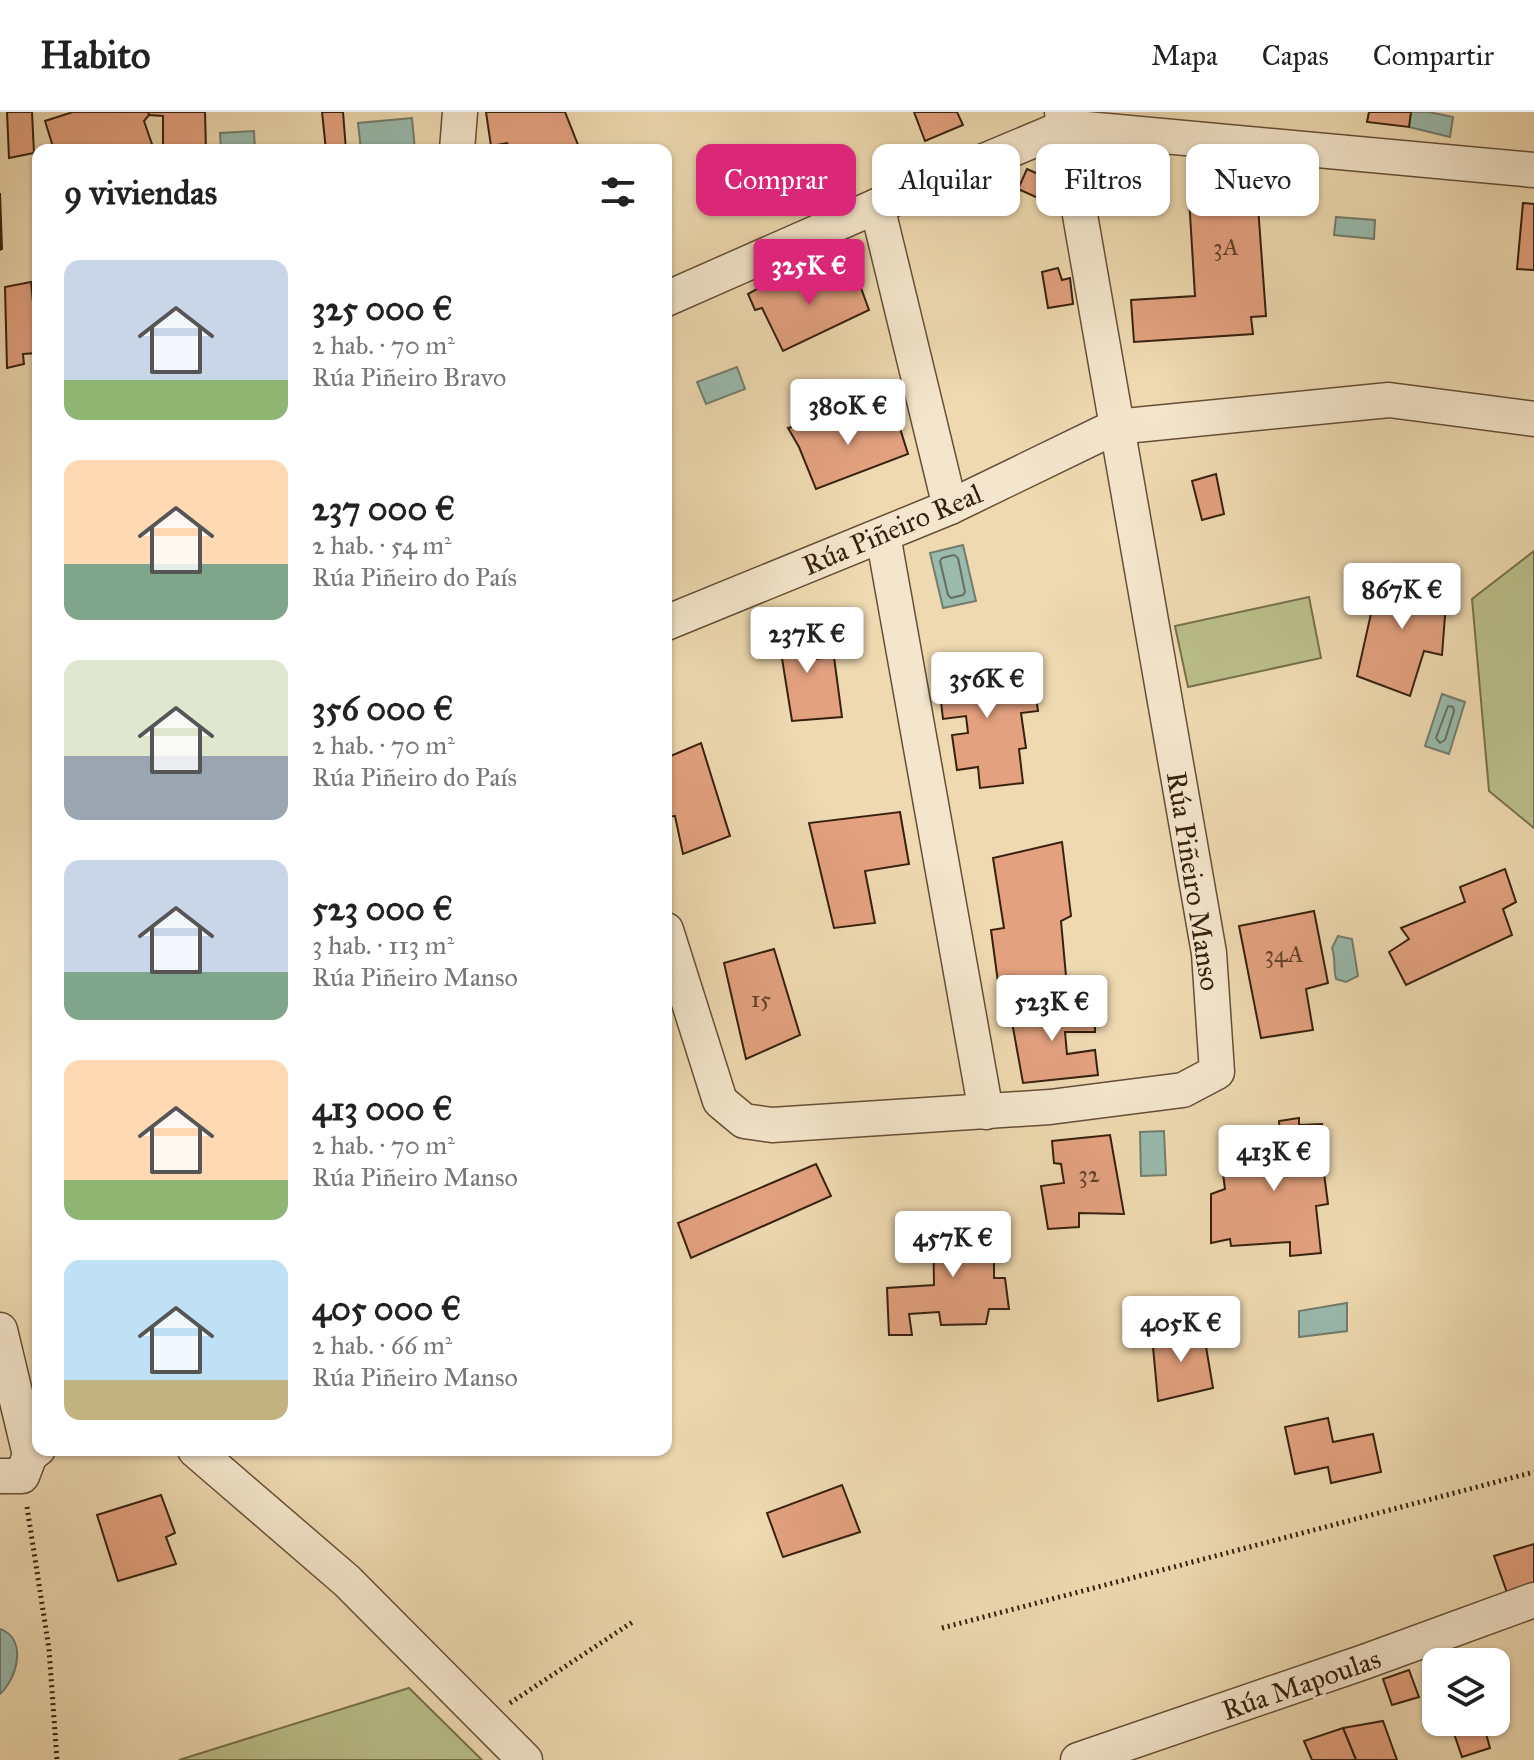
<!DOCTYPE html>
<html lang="es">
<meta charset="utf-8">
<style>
:root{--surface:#fff;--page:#f6f6f6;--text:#222;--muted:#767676;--line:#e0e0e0;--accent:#db2777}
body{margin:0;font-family:"IM FELL Great Primer",serif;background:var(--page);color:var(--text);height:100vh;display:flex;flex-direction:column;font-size:30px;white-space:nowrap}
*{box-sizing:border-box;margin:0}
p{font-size:26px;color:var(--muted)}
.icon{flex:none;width:44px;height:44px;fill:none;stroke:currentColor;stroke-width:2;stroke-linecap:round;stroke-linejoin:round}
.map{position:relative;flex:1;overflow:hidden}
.details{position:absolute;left:32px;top:32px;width:640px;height:1312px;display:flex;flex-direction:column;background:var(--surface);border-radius:16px;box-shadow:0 2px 6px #0004}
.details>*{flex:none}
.guide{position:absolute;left:696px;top:32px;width:718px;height:72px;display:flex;gap:16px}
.tools{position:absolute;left:1422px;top:1536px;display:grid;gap:16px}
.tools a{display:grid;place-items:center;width:88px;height:88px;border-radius:16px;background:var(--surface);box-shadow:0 2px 6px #0004;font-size:40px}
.price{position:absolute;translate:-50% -68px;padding:0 18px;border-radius:8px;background:#fff;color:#222;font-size:26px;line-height:52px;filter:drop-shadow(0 2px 4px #0008)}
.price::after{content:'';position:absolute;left:50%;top:48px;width:24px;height:18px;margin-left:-12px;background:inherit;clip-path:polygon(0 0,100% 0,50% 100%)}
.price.on{background:var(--accent);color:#fff}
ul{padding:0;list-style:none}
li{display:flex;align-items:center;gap:24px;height:200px;padding:0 32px}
li span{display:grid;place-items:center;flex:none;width:224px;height:160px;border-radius:16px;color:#555}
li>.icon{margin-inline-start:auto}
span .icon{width:96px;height:96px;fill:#fffc;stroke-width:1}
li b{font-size:34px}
h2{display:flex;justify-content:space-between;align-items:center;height:96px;padding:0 32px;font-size:34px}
.chip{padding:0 28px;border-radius:16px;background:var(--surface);box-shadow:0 2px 6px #0004;font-size:28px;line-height:72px}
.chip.on{background:var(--accent);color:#fff}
header{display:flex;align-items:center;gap:48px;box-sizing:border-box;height:112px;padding:0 40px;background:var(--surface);border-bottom:2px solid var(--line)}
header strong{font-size:38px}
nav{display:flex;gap:44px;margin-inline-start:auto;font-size:28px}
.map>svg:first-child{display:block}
.green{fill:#babf8a;stroke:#78704c;stroke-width:2}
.water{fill:#99baad;stroke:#727d6d;stroke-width:2}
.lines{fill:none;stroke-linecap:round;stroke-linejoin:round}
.shore{stroke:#686e5e;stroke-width:2}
.building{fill:#e3a17f;stroke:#37210e;stroke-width:2}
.minor-casing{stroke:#654f36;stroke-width:37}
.path{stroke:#37210e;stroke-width:5;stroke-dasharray:2 4;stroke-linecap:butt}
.minor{stroke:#f4e6cc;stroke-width:34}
.labels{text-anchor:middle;stroke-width:6;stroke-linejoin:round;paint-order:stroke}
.number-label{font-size:24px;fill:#62412a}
.street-label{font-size:28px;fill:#37210e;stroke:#f4e6cc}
</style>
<header>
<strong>Habito</strong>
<nav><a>Mapa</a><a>Capas</a><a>Compartir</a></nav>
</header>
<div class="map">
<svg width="1534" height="1648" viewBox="0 0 1534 1648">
<rect width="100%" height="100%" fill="#eed9b0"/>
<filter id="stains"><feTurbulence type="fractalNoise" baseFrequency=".0025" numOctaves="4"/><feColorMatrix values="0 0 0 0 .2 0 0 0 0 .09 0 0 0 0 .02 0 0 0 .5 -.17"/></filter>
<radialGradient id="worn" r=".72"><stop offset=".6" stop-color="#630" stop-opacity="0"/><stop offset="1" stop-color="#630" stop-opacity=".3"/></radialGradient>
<!-- green -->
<g class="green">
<polygon points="1534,439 1534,716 1489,679 1472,487"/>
<polygon points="1309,485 1321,546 1188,575 1175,514"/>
<polygon points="409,1576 482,1648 179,1648"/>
</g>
<!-- water -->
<g class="water">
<polygon points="1411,0 1429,0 1453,5 1450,25 1409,15"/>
<polygon points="412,6 415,38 361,38 358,11"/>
<polygon points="254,19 255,38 221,38 220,21"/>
<polygon points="1336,105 1375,108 1374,127 1334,123"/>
<polygon points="737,255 745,277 706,292 697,270"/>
<polygon points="963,433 976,489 943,496 930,441"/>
<polygon points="1442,582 1465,590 1449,642 1425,634"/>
<path d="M1338,824L1352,827L1358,864L1346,870L1336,867C1333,856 1336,847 1332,836Z"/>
<polygon points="1164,1019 1166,1063 1141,1064 1140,1020"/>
<polygon points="1347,1191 1347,1219 1299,1225 1299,1199"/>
<path d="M0,1517C28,1527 17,1567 0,1582Z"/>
</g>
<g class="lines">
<!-- shore -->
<g class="shore">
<polygon points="954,443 958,446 965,480 963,483 951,486 948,483 940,449 942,446"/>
<polygon points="1448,594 1453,595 1454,599 1445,628 1440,631 1436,626"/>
</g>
</g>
<!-- building -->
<g class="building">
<polygon points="7,0 32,0 34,41 9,46"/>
<polygon points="73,0 148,0 149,3 144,9 154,38 54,38 45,9"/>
<polygon points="149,0 205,0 206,38 163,38 163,4 149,3"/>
<polygon points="322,0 343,0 346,38 326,38"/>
<polygon points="486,0 565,0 580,38 511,38 507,31 491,34"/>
<polygon points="914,0 957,0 963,13 925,29"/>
<polygon points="1369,0 1411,0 1409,15 1367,10"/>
<polygon points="1027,57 1047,66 1038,86 1018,77"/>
<polygon points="0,81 2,137 0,138"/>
<polygon points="1257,81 1266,204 1251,205 1253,222 1134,230 1131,188 1195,184 1189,86"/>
<polygon points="1523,91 1534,92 1534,158 1517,157"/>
<polygon points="1058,156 1062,168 1070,166 1073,192 1048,196 1042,160"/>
<polygon points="839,159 847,170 857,165 869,198 783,239 762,196 755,198 748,182 779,165 785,178"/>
<polygon points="31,170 34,200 38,199 38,241 23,242 24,252 7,256 5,175"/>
<polygon points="884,301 888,313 898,310 908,342 816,377 799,335 788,316 820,308 822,317"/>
<polygon points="1216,362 1224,402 1202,408 1192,369"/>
<polygon points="1381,457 1447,478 1442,543 1424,539 1410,584 1357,564"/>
<polygon points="796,507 811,518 815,547 834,545 842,605 792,609 776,509"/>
<polygon points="985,548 988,570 1033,565 1038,599 1021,601 1026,636 1019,637 1023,671 980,676 978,655 957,658 952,623 968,621 966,604 943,607 937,554"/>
<polygon points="701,631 730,724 683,742 675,704 666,705 666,646"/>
<polygon points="900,700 909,752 865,759 875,811 834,816 809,711"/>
<polygon points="1062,730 1071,804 1061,809 1067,875 1000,885 991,818 1004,816 993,746"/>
<polygon points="1505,757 1516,790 1503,797 1512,823 1406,873 1389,840 1409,827 1401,816 1465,790 1460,775"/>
<polygon points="1314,799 1328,871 1306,877 1313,918 1261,926 1239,814"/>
<polygon points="774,837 800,923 746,947 724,851"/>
<polygon points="1050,893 1051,897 1095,898 1095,920 1065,920 1067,942 1095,938 1098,963 1023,971 1010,899"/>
<polygon points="1299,1006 1299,1013 1322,1012 1328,1052 1323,1054 1328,1092 1316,1094 1321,1141 1290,1144 1290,1130 1231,1134 1230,1127 1211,1131 1211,1082 1225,1077 1220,1038 1258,1033 1262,1053 1282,1049 1279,1009"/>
<polygon points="1110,1023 1124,1102 1079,1101 1079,1115 1048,1117 1041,1074 1064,1071 1061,1052 1054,1051 1052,1029"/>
<polygon points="816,1052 831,1084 691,1146 678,1111"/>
<polygon points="976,1100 978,1131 994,1127 994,1166 1005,1166 1009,1197 989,1197 986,1212 941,1213 939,1200 909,1202 912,1223 889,1223 887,1176 934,1173 933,1103"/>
<polygon points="1203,1217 1213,1276 1158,1289 1152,1224"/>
<polygon points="1328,1306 1333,1330 1373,1322 1381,1360 1331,1371 1328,1355 1295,1362 1285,1315"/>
<polygon points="842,1373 860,1420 783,1445 767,1401"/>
<polygon points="161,1383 175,1421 166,1425 176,1452 118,1469 97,1403"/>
<polygon points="1534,1432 1534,1481 1510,1489 1494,1444"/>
<polygon points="1409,1558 1419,1585 1392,1593 1383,1567"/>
<polygon points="1383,1609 1397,1648 1356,1648 1343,1616"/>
<polygon points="1450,1610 1494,1610 1484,1614 1490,1636 1462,1645"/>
<polygon points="1343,1616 1356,1648 1312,1648 1304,1629"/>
</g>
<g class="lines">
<!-- minor casing -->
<g class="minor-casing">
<g id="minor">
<polyline points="457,38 460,0"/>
<polyline points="877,94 950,395"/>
<polyline points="666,187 877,94 1065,15 1534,58"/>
<polyline points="883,423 986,1000"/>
<polyline points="666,511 950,395 1115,315 1389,288 1534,307"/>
<polyline points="666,818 720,989 744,1009 772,1013 1050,995 1183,978 1217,960 1209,841 1062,0"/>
<polyline points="0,1218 30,1343"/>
<polyline points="195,1338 347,1469 525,1648"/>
<polyline points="0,1364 22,1364 30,1343 38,1337"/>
<polyline points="1078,1648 1364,1550 1534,1488"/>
</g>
</g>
<!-- path -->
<g class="path">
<polyline points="27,1395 49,1537 57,1648"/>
<polyline points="942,1516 1534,1360"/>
<polyline points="510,1591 634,1509"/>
</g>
<!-- minor -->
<use href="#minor" class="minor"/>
</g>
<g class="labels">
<!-- number labels -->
<g class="number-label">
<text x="1226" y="143">3A</text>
<text x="1284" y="850">34A</text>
<text x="761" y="895">15</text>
<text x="1089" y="1070">32</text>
</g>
<!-- street labels -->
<g class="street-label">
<text transform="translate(892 417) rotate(-23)" y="10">Rúa Piñeiro Real</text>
<text transform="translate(1194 769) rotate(81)" y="10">Rúa Piñeiro Manso</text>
<text transform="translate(1301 1572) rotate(-19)" y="10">Rúa Mapoulas</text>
</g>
</g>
<rect width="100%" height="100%" filter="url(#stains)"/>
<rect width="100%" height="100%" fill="url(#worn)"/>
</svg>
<div class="tools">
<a><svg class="icon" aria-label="layers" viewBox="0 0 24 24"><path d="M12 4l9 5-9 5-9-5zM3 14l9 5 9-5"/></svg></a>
</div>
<b class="price on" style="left:809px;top:195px">325K €</b>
<b class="price" style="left:848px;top:335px">380K €</b>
<b class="price" style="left:1402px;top:519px">867K €</b>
<b class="price" style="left:807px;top:563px">237K €</b>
<b class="price" style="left:987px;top:608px">356K €</b>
<b class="price" style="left:1052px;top:931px">523K €</b>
<b class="price" style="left:1274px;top:1081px">413K €</b>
<b class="price" style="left:953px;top:1167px">457K €</b>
<b class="price" style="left:1181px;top:1252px">405K €</b>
<div class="guide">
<a class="chip on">Comprar</a>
<a class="chip">Alquilar</a>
<a class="chip">Filtros</a>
<a class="chip">Nuevo</a>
</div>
<section class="details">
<h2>9 viviendas<svg class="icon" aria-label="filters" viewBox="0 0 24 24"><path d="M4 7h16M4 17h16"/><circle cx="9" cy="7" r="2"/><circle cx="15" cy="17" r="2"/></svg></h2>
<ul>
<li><span style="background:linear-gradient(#c9d6e8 75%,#8fb573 0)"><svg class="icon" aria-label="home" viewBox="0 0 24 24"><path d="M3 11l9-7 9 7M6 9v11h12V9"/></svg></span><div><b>325 000 €</b><p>2 hab. · 70 m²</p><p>Rúa Piñeiro Bravo</p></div></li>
<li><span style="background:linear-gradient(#ffd9b3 65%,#7fa58c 0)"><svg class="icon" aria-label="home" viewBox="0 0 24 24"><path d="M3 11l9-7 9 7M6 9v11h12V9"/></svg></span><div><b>237 000 €</b><p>2 hab. · 54 m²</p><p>Rúa Piñeiro do País</p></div></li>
<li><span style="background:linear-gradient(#dfe7d0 60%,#9aa5b1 0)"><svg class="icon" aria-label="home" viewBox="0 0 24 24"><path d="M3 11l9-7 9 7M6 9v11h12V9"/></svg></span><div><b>356 000 €</b><p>2 hab. · 70 m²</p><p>Rúa Piñeiro do País</p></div></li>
<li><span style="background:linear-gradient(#c9d6e8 70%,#7fa58c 0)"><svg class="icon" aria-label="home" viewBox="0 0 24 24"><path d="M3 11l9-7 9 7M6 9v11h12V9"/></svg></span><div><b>523 000 €</b><p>3 hab. · 113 m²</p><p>Rúa Piñeiro Manso</p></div></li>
<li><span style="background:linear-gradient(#ffd9b3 75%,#8fb573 0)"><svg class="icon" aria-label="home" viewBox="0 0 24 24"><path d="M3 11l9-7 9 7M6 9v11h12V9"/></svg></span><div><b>413 000 €</b><p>2 hab. · 70 m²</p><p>Rúa Piñeiro Manso</p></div></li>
<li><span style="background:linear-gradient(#bfe0f5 75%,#c2b280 0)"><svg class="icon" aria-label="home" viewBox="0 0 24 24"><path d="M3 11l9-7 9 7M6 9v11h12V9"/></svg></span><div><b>405 000 €</b><p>2 hab. · 66 m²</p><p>Rúa Piñeiro Manso</p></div></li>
</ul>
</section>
</div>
